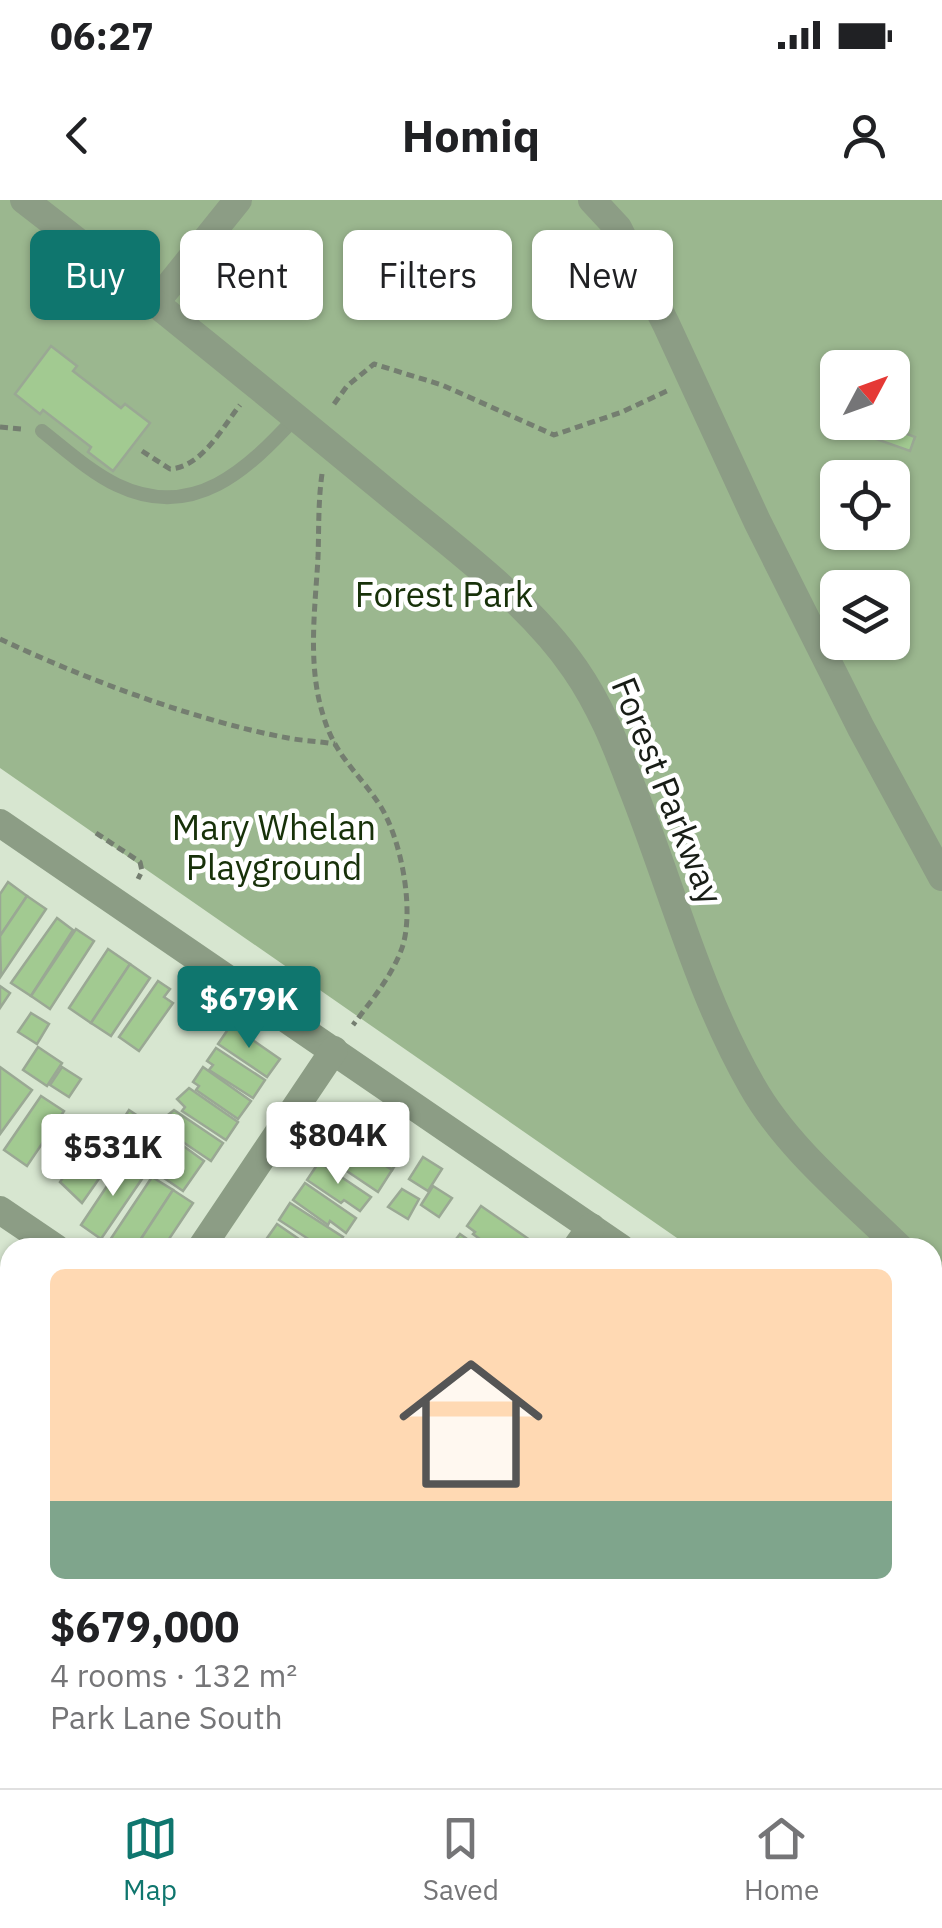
<!DOCTYPE html>
<meta charset="utf-8">
<style>
:root{--surface:#fff;--page:#f6f6f6;--text:#202124;--muted:#757577;--line:#e0e0e0;--accent:#0f766e}
body{margin:0;font-family:"IBM Plex Sans",sans-serif;background:var(--page);color:var(--text);height:100vh;display:flex;flex-direction:column;font-size:38px;white-space:nowrap}
*{box-sizing:border-box;margin:0}
p{font-size:32px;color:var(--muted)}
.icon{flex:none;width:55px;height:55px;fill:none;stroke:currentColor;stroke-width:2;stroke-linecap:round;stroke-linejoin:round}
.map{position:relative;flex:1;overflow:hidden}
.details{position:absolute;left:0px;top:1038px;width:942px;height:552px;display:flex;flex-direction:column;background:var(--surface);border-radius:30px 30px 0 0;box-shadow:0 2px 8px #0004}
.details>*{flex:none}
.guide{position:absolute;left:30px;top:30px;width:882px;height:90px;display:flex;gap:20px}
.needle{width:65px;rotate:49deg}
.fabs{position:absolute;left:820px;top:150px;display:grid;gap:20px}
.fabs a{display:grid;place-items:center;width:90px;height:90px;border-radius:15px;background:var(--surface);box-shadow:0 2px 8px #0004;font-size:50px}
.price{position:absolute;translate:-50% -85px;padding:0 22px;border-radius:10px;background:#fff;color:#222;font-size:32px;line-height:65px;filter:drop-shadow(0 2px 5px #0008)}
.price::after{content:'';position:absolute;left:50%;top:60px;width:30px;height:22px;margin-left:-15px;background:inherit;clip-path:polygon(0 0,100% 0,50% 100%)}
.price.active{background:var(--accent);color:#fff}
ul{padding:0;list-style:none}
li{display:grid;align-content:center;gap:20px;height:530px;padding:0 50px}
li span{display:grid;place-items:center;height:310px;border-radius:15px;color:#555}
li>.icon{margin-inline-start:auto}
span .icon{width:180px;height:180px;fill:#fffc;stroke-width:1}
li b{font-size:42px}
.pill{padding:0 35px;border-radius:15px;background:var(--surface);box-shadow:0 2px 8px #0004;font-size:35px;line-height:90px}
.pill.active{background:var(--accent);color:#fff}
.status{display:flex;justify-content:space-between;align-items:center;height:70px;padding:0 50px;background:var(--surface);direction:ltr}
.status svg{height:28px;fill:currentColor}
header{display:flex;justify-content:space-between;align-items:center;height:130px;padding:0 50px;background:var(--surface);font-size:45px;font-weight:700}
.menu{display:flex;justify-content:space-around;align-items:center;height:140px;border-top:2px solid var(--line);background:var(--surface);font-size:28px;color:var(--muted)}
.menu a{display:grid;justify-items:center;gap:5px}
.menu .active{color:var(--accent)}
.map>svg:first-child{display:block}
.green{fill:#9bb78f;fill-rule:evenodd}
.building{fill:#a2ca91;stroke:#9aa894;stroke-width:2.5}
.lines{fill:none;stroke-linecap:round;stroke-linejoin:round}
.path{stroke:#747e70;stroke-width:5;stroke-dasharray:8 5;stroke-linecap:butt}
.service{stroke:#8c9d85;stroke-width:14}
.minor{stroke:#8c9d85;stroke-width:28}
.tertiary{stroke:#8c9d85;stroke-width:28}
.labels{text-anchor:middle;stroke-width:9;stroke-linejoin:round;paint-order:stroke}
.park-label{font-size:35px;fill:#173109;stroke:#fff}
.street-label{font-size:35px;fill:#181d16;stroke:#fff}
</style>
<div class="status"><b>06:27</b><svg viewBox="0 0 49 12"><path d="M0 12V9h3v3zM5 12V6h3v6zM10 12V3h3v9zM15 12V0h3v12zM26 1h20v11H26zM47 4h2v5h-2z"/></svg></div>
<header><svg class="icon" aria-label="back" viewBox="0 0 24 24"><path d="M15 5l-7 7 7 7"/></svg>Homiq<svg class="icon" aria-label="person" viewBox="0 0 24 24"><circle cx="12" cy="8" r="4"/><path d="M4 21q1-7 8-7t8 7"/></svg></header>
<div class="map">
<svg width="942" height="1588" viewBox="0 0 942 1588">
<rect width="100%" height="100%" fill="#d7e6d0"/>
<!-- green -->
<path class="green" d="M0,0H942V1223L933,1217L932,1048L690,1047L0,568ZM838,168H892V222H838ZM838,278H892V332H838ZM838,388H892V442H838Z"/>
<!-- building -->
<g class="building">
<polygon points="51,146 77,166 73,171 121,208 125,204 150,223 113,271 88,252 91,247 43,210 40,214 15,194"/>
<polygon points="859,222 876,222 915,237 910,251 856,232"/>
<polygon points="8,682 27,696 0,736 0,694"/>
<polygon points="27,696 46,709 1,776 0,736"/>
<polygon points="57,718 73,730 31,796 11,783"/>
<polygon points="76,729 94,741 50,809 31,796"/>
<polygon points="108,749 130,764 91,823 69,808"/>
<polygon points="130,764 150,778 111,836 91,823"/>
<polygon points="158,781 170,789 164,797 173,803 139,851 119,837"/>
<polygon points="0,786 10,793 0,808"/>
<polygon points="31,813 49,824 37,844 18,832"/>
<polygon points="231,825 280,859 267,877 218,844"/>
<polygon points="38,847 62,863 47,886 23,870"/>
<polygon points="216,848 265,880 253,898 209,870 213,865 207,861"/>
<polygon points="0,867 32,890 0,934"/>
<polygon points="62,867 81,879 69,897 50,885"/>
<polygon points="203,867 251,901 238,919 196,890 199,886 193,882"/>
<polygon points="189,888 238,922 226,940 182,911 185,907 177,899"/>
<polygon points="41,896 64,911 27,966 4,950"/>
<polygon points="129,910 147,922 134,941 116,930"/>
<polygon points="174,910 223,943 211,961 168,932 171,928 163,919"/>
<polygon points="350,913 405,951 392,970 335,932 342,917"/>
<polygon points="147,924 167,937 156,954 136,940"/>
<polygon points="335,932 392,970 378,992 320,953 323,944"/>
<polygon points="98,936 119,950 82,1003 60,982 85,946 89,949"/>
<polygon points="182,945 204,961 183,991 161,976"/>
<polygon points="423,957 442,969 428,991 409,979"/>
<polygon points="125,959 146,973 101,1039 81,1025"/>
<polygon points="319,962 371,997 360,1011 344,1000 341,1003 307,980"/>
<polygon points="152,977 173,990 135,1048 115,1048 108,1043"/>
<polygon points="305,983 356,1018 346,1033 330,1021 328,1025 293,1000"/>
<polygon points="433,986 452,998 439,1017 421,1005"/>
<polygon points="402,989 419,999 408,1019 388,1007"/>
<polygon points="173,990 193,1003 163,1048 135,1048"/>
<polygon points="290,1003 343,1037 336,1048 327,1048 315,1040 313,1042 279,1020"/>
<polygon points="481,1006 533,1042 529,1048 492,1048 473,1034 475,1032 467,1026"/>
<polygon points="277,1024 312,1048 274,1048 265,1041"/>
<polygon points="460,1034 480,1048 457,1048 453,1043"/>
<polygon points="10,1058 10,1083 0,1077"/>
<polygon points="7,1144 10,1146 10,1164 0,1158"/>
<polygon points="0,1169 10,1175 10,1201 0,1195"/>
<polygon points="0,1199 10,1206 10,1231 0,1224"/>
<polygon points="0,1229 10,1236 7,1259 0,1254"/>
<polygon points="5,1428 10,1432 10,1455 0,1448 0,1431"/>
<polygon points="0,1461 10,1468 10,1491 0,1484"/>
<polygon points="0,1508 10,1514 0,1532"/>
<polygon points="932,1543 942,1548 942,1576 932,1570"/>
<polygon points="85,1580 109,1580 121,1588 79,1588"/>
<polygon points="109,1580 154,1580 162,1585 160,1588 121,1588"/>
<polygon points="257,1580 266,1580 277,1588 252,1588"/>
<polygon points="266,1580 309,1580 321,1588 277,1588"/>
<polygon points="309,1580 352,1580 354,1584 351,1588 321,1588"/>
<polygon points="472,1580 505,1580 500,1588 467,1588"/>
<polygon points="526,1580 550,1580 545,1588 521,1588"/>
<polygon points="550,1580 557,1580 567,1587 545,1588"/>
<polygon points="660,1580 665,1580 678,1588 655,1588"/>
<polygon points="881,1580 913,1580 926,1588 876,1588"/>
</g>
<g class="lines">
<!-- path -->
<g class="path">
<polyline points="334,204 347,186 374,164 442,185 554,235 622,212 669,190"/>
<polyline points="0,227 22,229"/>
<path d="M142,251L170,269C202,267 222,228 240,205"/>
<path d="M322,274C318,302 319,330 318,358C315,410 307,467 324,518C336,558 361,575 381,607C401,640 415,710 402,748C392,776 371,801 353,825"/>
<path d="M0,439C85,479 196,521 288,538C303,541 319,541 335,544"/>
<polyline points="96,633 140,662 142,671 138,679"/>
</g>
<!-- service -->
<path class="service" d="M42,231C65,249 90,272 117,285C194,322 248,269 296,217"/>
<!-- minor -->
<g class="minor">
<polyline points="592,0 618,28 666,124 757,321 861,528 942,677"/>
<polyline points="156,102 238,0"/>
<polyline points="0,623 621,1048"/>
<polyline points="0,1010 56,1048"/>
<polyline points="201,1048 334,850"/>
<polyline points="576,1048 591,1027"/>
<polyline points="932,1258 942,1265"/>
<polyline points="0,1342 10,1327"/>
<polyline points="932,1372 942,1358"/>
<polyline points="932,1477 942,1482"/>
<polyline points="209,1588 215,1580"/>
<polyline points="798,1588 803,1580"/>
</g>
<!-- tertiary -->
<g class="tertiary">
<path d="M24,0C146,94 264,191 383,289C448,343 528,400 575,469C600,505 616,545 631,585C671,685 698,792 752,886C787,948 849,998 900,1048"/>
<polyline points="932,1080 942,1089"/>
</g>
</g>
<g class="labels">
<!-- park labels -->
<g class="park-label">
<text x="444" y="407">Forest Park</text>
<text x="274" y="640">Mary Whelan<tspan x="274" dy="40">Playground</tspan></text>
</g>
<!-- street labels -->
<g class="street-label">
<text transform="translate(667 591) rotate(68)" y="12">Forest Parkway</text>
</g>
</g>
</svg>
<div class="fabs">
<a><svg class="needle" viewBox="-14 -14 28 28"><path d="M0-13l5 13h-10z" fill="#e53935"/><path d="M0 13l5-13h-10z" fill="#757577"/></svg></a>
<a><svg class="icon" aria-label="locate" viewBox="0 0 24 24"><circle cx="12" cy="12" r="6"/><path d="M12 2v4M12 18v4M2 12h4M18 12h4"/></svg></a>
<a><svg class="icon" aria-label="layers" viewBox="0 0 24 24"><path d="M12 4l9 5-9 5-9-5zM3 14l9 5 9-5"/></svg></a>
</div>
<b class="price active" style="left:249px;top:851px">$679K</b>
<b class="price" style="left:338px;top:987px">$804K</b>
<b class="price" style="left:113px;top:999px">$531K</b>
<div class="guide">
<a class="pill active">Buy</a>
<a class="pill">Rent</a>
<a class="pill">Filters</a>
<a class="pill">New</a>
</div>
<section class="details">
<ul>
<li><span style="background:linear-gradient(#ffd9b3 75%,#7fa58c 0)"><svg class="icon" aria-label="home" viewBox="0 0 24 24"><path d="M3 11l9-7 9 7M6 9v11h12V9"/></svg></span><div><b>$679,000</b><p>4 rooms · 132 m²</p><p>Park Lane South</p></div></li>
</ul>
</section>
</div>
<nav class="menu">
<a class="active"><svg class="icon" aria-label="map" viewBox="0 0 24 24"><path d="M3 6l6-2 6 2 6-2v14l-6 2-6-2-6 2zM9 4v14M15 6v14"/></svg>Map</a>
<a><svg class="icon" aria-label="saved" viewBox="0 0 24 24"><path d="M7 4h10v16l-5-4-5 4z"/></svg>Saved</a>
<a><svg class="icon" aria-label="home" viewBox="0 0 24 24"><path d="M3 11l9-7 9 7M6 9v11h12V9"/></svg>Home</a>
</nav>
